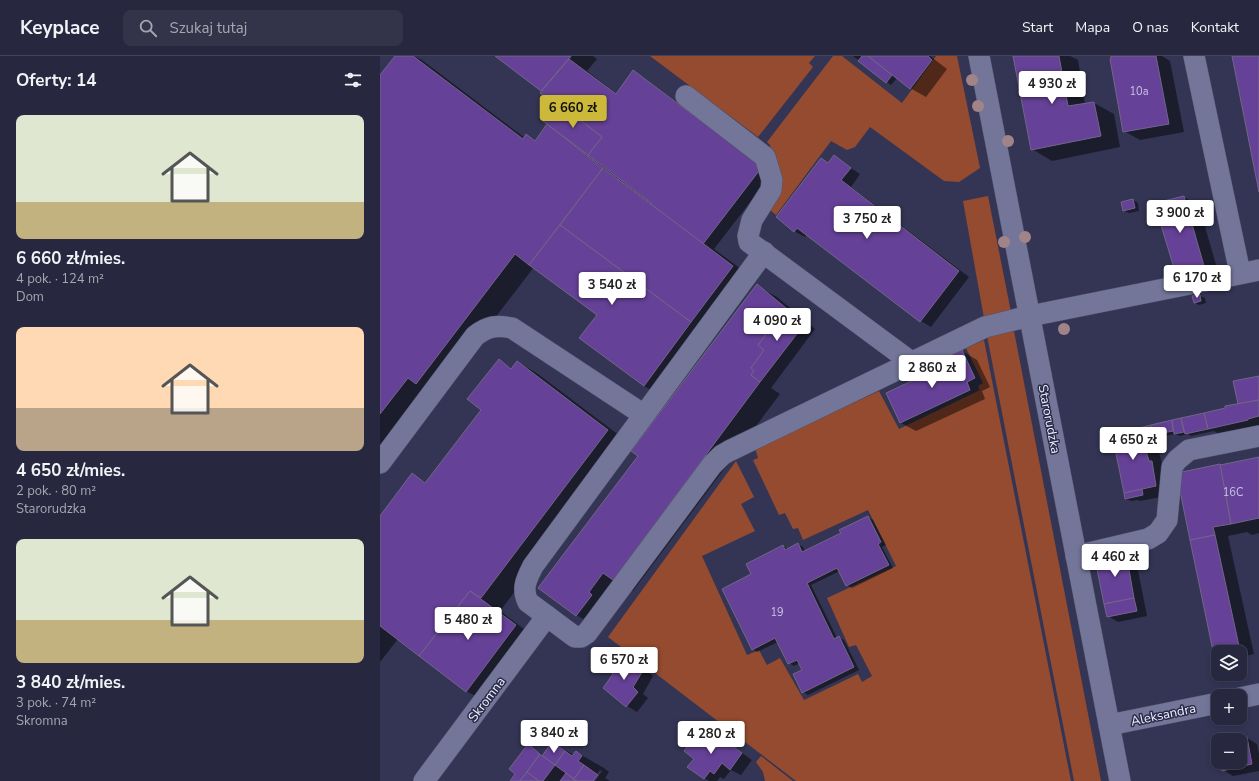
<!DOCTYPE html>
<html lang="pl">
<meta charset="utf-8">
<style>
:root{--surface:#27283f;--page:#33344a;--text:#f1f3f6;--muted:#a4a6b0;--line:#434459;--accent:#ccb939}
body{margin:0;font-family:"Nunito Sans",sans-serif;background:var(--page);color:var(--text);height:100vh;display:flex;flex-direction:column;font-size:15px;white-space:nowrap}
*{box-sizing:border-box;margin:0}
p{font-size:13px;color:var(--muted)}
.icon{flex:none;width:22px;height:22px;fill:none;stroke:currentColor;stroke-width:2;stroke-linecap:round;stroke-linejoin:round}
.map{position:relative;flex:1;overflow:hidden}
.drawer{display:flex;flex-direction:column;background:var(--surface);width:380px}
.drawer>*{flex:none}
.tools{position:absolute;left:831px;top:589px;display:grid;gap:8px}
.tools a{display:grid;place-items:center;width:36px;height:36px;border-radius:8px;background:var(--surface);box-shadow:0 2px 6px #0003,0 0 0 1px var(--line);font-size:20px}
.price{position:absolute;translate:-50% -34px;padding:0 9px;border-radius:4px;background:#fff;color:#222;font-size:13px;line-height:26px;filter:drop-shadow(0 1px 2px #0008)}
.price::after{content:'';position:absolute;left:50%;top:24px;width:12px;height:9px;margin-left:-6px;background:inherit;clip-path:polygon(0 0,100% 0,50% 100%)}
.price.current{background:var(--accent);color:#111}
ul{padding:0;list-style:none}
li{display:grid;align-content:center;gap:8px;height:212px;padding:0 16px}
li span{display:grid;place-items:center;height:124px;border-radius:8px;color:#555}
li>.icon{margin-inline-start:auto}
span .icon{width:72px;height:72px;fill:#fffc;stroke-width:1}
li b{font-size:17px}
h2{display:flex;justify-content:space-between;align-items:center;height:48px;padding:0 16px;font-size:17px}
header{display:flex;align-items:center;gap:24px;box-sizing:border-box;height:56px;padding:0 20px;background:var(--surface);border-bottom:1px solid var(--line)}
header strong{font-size:19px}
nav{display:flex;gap:22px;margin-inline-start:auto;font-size:14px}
.search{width:280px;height:36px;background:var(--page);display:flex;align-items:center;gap:10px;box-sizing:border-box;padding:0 14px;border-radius:8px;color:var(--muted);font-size:15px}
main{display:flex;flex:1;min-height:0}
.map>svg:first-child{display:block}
.green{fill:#944b30}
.shadow{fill:#0007;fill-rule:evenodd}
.building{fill:#654197;stroke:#726687}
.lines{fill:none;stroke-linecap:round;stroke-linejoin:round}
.minor-casing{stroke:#52536c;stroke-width:22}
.minor{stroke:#737699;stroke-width:21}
.tree{fill:#a18487}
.labels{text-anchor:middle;stroke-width:3;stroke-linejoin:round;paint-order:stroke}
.number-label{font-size:11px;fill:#cbc4e5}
.street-label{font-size:13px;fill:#edefff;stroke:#2a2b49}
</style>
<header>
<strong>Keyplace</strong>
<div class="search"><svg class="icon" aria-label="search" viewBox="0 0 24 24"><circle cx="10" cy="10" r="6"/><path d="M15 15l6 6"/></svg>Szukaj tutaj</div>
<nav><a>Start</a><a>Mapa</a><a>O nas</a><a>Kontakt</a></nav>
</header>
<main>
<section class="drawer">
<h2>Oferty: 14<svg class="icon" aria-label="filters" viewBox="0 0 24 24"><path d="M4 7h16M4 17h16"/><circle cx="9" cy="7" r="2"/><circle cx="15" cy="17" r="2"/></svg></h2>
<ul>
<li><span style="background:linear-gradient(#dfe7d0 70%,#c2b280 0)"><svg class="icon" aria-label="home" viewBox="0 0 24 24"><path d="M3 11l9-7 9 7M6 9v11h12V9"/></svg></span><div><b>6 660 zł/mies.</b><p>4 pok. · 124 m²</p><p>Dom</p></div></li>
<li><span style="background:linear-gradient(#ffd9b3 65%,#b9a48a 0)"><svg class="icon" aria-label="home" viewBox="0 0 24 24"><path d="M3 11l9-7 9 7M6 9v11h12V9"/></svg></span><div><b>4 650 zł/mies.</b><p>2 pok. · 80 m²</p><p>Starorudzka</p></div></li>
<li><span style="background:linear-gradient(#dfe7d0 65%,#c2b280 0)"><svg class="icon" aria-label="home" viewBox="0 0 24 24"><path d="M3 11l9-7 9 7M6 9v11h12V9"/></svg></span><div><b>3 840 zł/mies.</b><p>3 pok. · 74 m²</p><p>Skromna</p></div></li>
</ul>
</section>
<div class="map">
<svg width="879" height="725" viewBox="0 0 879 725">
<rect width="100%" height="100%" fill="#343554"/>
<!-- green -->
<g class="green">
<polygon points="270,0 435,0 429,7 433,11 378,81"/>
<polygon points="453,0 462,0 522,47 556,0 577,0 600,112 579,126 564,125 490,71 475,91 467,94 451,85 396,159 390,154 400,138 390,89 387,86"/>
<polygon points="608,140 631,256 604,262 583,145"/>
<polygon points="634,275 721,725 694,725 607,280"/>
<polygon points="604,284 691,725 416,725 228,581 356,405 374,441 361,448 375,475 322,500 367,599 379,594 387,609 400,602 424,644 478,618 482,626 492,620 476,589 469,591 447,542 516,510 488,454 423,484 418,472 413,473 405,457 399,459 373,404 378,402 375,392 499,335 519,373 600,334 598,330 603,327 586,292"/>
<polygon points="381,700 413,725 385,725 383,716 376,706"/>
</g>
<!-- shadow -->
<g class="shadow">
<polygon points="16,0 34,0 42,4 145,82 147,80 156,85 173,71 177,49 162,37 163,35 161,34 164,34 192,0 213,0 217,3 207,15 237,38 254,16 264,22 392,118 334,193 373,222 284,341 264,330 200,282 218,258 154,211 56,339 0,396 0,21"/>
<polygon points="473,0 550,0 567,13 546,41 530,32 517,22 511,29"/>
<polygon points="637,0 690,0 698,4 705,48 714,47 734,58 740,91 672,105 652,93"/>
<polygon points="732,0 782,0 790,5 804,76 760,84 744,75"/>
<polygon points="454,101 480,118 471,131 589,221 551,271 541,265 427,178 425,181 414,175 449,108"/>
<polygon points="804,141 819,150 839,219 812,223 796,214"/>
<polygon points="753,144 758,147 759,155 749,157 744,155"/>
<polygon points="377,230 397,241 435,273 391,332 400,338 253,535 243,529 216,570 196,559"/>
<polygon points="820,240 825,242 826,247 819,249 814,246"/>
<polygon points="582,295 597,304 610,331 602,335 605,343 536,375 521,367 575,306"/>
<polygon points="119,305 133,313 138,306 158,318 248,386 120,555 156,582 106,646 86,635 18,583 0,606 0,462 33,419 47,427 102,354"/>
<path d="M879,321V373L844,381L834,375L811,380L808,378L800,380L795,378L779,381L774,378L771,379L775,382L791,439L760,445L758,444L751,445L746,443L733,378L859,349ZM777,373L778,375L767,377L766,376Z"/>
<polygon points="879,402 879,477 872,479 867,476 848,480 874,598 860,601 860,596 838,597 834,595 799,421"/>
<polygon points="488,461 493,464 506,489 502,491 513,512 472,532 467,529 460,515 431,529 457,582 459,582 464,584 479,614 428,639 423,636 424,614 420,607 414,610 409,607 398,586 377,596 372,593 372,519 403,490 408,493 418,488 423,491 425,495 462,477"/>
<polygon points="745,498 756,504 767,560 738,566 728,560"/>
<polygon points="246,601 256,607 273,620 263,638 268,642 257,656 247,650 224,632"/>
<polygon points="318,677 335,689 341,682 372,704 361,719 351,714 344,723 340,721 337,725 329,725 324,722 315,702"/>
<polygon points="867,682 877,688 879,698 879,715 853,720 843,714 841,706 860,706 860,684 858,684"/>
<polygon points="173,687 194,699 196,696 224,712 229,716 225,722 230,725 215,725 222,715 220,714 212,725 131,725 136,718 148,690 164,699"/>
</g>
<!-- building -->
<g class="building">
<polygon points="15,0 33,0 143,83 146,78 155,85 167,68 223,112 149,209 135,198 36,328 28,322 0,358 0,19"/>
<polygon points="115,0 191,0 161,35"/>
<polygon points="482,0 488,0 512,19 506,27 478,5"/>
<polygon points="488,0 548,0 552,4 530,33"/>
<polygon points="633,0 679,0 688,50 714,46 721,80 651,94"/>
<polygon points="731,0 776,0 789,68 743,76 730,3 731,3"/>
<polygon points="852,0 879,0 879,136"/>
<polygon points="189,3 236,38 253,14 382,111 323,188 270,148 271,147 208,99 222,81 178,47 176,49 160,37"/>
<polygon points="178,47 222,81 208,99 163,65"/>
<polygon points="454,99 471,112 461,124 579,215 540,266 417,172 414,176 396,161 441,102 448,107"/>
<polygon points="223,112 353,210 311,266 180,169"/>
<polygon points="804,140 824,210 795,215 776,153 780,151 779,146"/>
<polygon points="753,143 755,152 743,155 741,146"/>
<polygon points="180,169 311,266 264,330 199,282 217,259 149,209"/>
<polygon points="377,228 406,252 378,289 384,294 371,312 374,315 371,319 380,326 233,524 223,517 209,536 212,539 196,560 158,532 258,400 251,395"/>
<polygon points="820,239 821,245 814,247 812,240"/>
<polygon points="406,252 426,266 380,326 371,319 374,315 371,312 384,294 378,289"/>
<polygon points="582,294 595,322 587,326 590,334 520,367 506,337 574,305 571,299"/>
<polygon points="119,303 131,313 137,305 228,374 101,542 90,535 39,600 0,570 0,460 32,417 45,427 101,354 87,343"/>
<polygon points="879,320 879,344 858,348 853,325"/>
<polygon points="879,344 879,360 868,363 868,364 828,373 824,357 845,352 845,350"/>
<polygon points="824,357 828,373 805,378 801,362"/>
<polygon points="801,362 804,376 794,378 792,364"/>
<polygon points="792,364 793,375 773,379 771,369"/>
<polygon points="771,369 773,375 761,378 759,372"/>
<polygon points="759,372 769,405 772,405 776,430 744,437 732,378"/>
<polygon points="879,401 879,462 851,468 840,409"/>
<polygon points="840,408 851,468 833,471 835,479 810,484 797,420 802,416"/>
<polygon points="762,433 763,439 745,443 744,437"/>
<polygon points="488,460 501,486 498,488 509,509 466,530 457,512 427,527 454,583 459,580 474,611 422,637 413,618 422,614 417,604 408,608 395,582 372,594 342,533 371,518 366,508 403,489 405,494 418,487 422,496 461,477 459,474"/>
<polygon points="835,479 859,590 833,595 810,484"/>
<polygon points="746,497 754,542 724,548 715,503"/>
<polygon points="90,535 136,569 86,636 39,600"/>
<polygon points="754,542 757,555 727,561 724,548"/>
<polygon points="246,599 264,613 253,631 258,636 246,651 223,632 233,618 232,617"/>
<polygon points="318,676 334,689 340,681 362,697 350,714 342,707 334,718 330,715 324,723 307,711 314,703 304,695"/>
<polygon points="867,681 872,708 842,715 840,706 860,706 860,684 852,684"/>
<polygon points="172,686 185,695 175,709 162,700"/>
<polygon points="148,688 160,698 140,725 130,725 135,718 129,713"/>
<polygon points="185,695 192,700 196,695 202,700 198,705 204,709 194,723 175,709"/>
<polygon points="160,698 175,709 163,725 159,725 147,716"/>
<polygon points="204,709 218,719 213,725 197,725 194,723"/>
<polygon points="147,716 159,725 140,725"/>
<polygon points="186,717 196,725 180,725"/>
</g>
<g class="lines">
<!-- minor casing -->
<g class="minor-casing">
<g id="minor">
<polyline points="599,0 740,725"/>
<polyline points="814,0 860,217"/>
<polyline points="306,40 385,101 392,124 391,134 372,164 368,180 369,186 531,306"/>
<path d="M384,196L153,510C147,522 141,532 148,546L195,581H201L207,577L332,409L342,399L349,395L605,271L650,260L879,214"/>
<path d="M0,407L95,280C108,270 116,269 132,272L264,359"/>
<polyline points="696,500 768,483 778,477 787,464 792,411 797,404 809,394 879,380"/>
<polyline points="860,642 879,638"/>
<polyline points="729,669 838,647"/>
<polyline points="44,725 167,560"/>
</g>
</g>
<!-- minor -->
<use href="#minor" class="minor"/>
</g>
<!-- trees -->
<g class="tree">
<circle cx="592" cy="24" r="6"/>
<circle cx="598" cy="50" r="6"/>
<circle cx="628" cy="85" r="6"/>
<circle cx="645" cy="181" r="6"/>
<circle cx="624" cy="186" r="6"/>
<circle cx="684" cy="273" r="6"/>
</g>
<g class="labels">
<!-- number labels -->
<g class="number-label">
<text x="759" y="39">10a</text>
<text x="853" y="440">16C</text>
<text x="397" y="560">19</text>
</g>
<!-- street labels -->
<g class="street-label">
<text transform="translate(670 363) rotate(79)" y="5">Starorudzka</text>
<text transform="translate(106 643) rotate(-53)" y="5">Skromna</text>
<text transform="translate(783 658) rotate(-12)" y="5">Aleksandra</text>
</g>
</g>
</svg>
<div class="tools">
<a><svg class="icon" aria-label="layers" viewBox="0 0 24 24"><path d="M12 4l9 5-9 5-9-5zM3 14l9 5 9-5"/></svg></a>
<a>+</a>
<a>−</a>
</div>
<b class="price" style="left:672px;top:49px">4 930 zł</b>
<b class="price current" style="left:193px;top:73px">6 660 zł</b>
<b class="price" style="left:800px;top:178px">3 900 zł</b>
<b class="price" style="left:487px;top:184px">3 750 zł</b>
<b class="price" style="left:817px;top:243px">6 170 zł</b>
<b class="price" style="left:232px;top:250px">3 540 zł</b>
<b class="price" style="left:397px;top:286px">4 090 zł</b>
<b class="price" style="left:552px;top:333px">2 860 zł</b>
<b class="price" style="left:753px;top:405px">4 650 zł</b>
<b class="price" style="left:735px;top:522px">4 460 zł</b>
<b class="price" style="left:88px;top:585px">5 480 zł</b>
<b class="price" style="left:244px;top:625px">6 570 zł</b>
<b class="price" style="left:174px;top:698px">3 840 zł</b>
<b class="price" style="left:331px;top:699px">4 280 zł</b>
</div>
</main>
